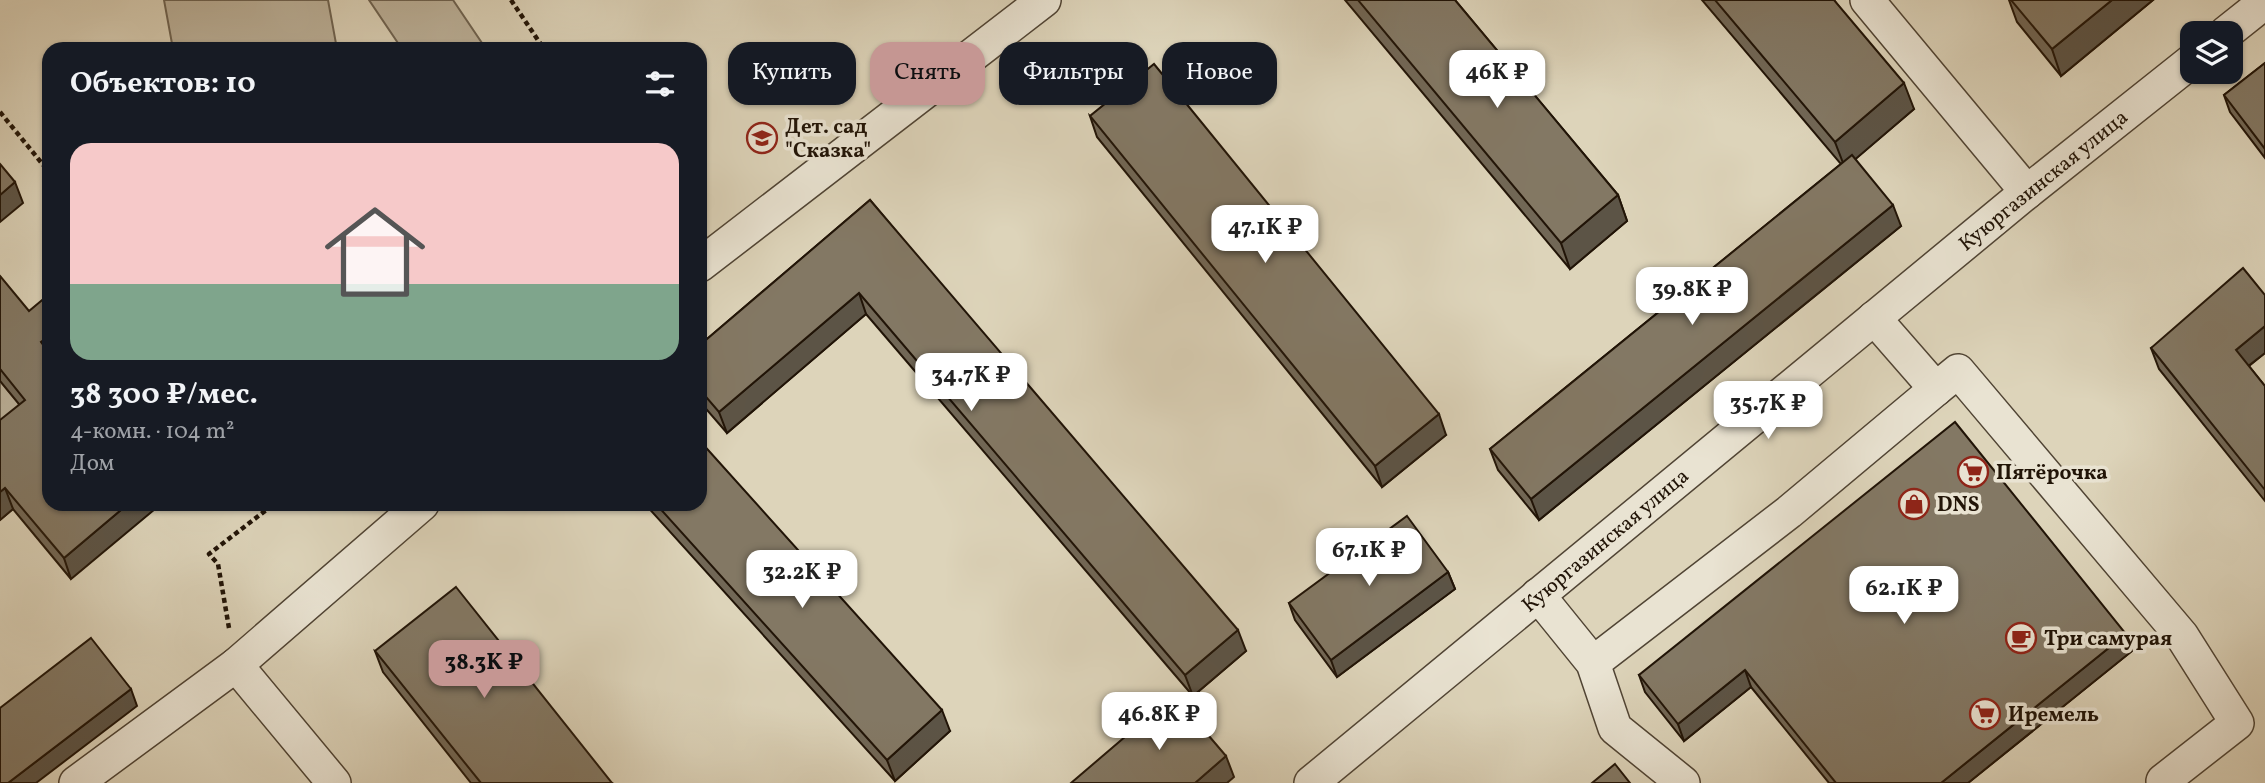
<!DOCTYPE html>
<html lang="ru">
<meta charset="utf-8">
<style>
:root{--surface:#171b24;--page:#242831;--text:#f1f3f6;--muted:#9ea1a6;--accent:#c59692}
body{margin:0;font-family:Vollkorn,serif;background:var(--page);color:var(--text);height:100vh;display:flex;flex-direction:column;font-size:26px;white-space:nowrap}
*{box-sizing:border-box;margin:0}
p{font-size:23px;color:var(--muted)}
.icon{flex:none;width:38px;height:38px;fill:none;stroke:currentColor;stroke-width:2;stroke-linecap:round;stroke-linejoin:round}
.map{position:relative;flex:1;overflow:hidden}
.details{position:absolute;left:42px;top:42px;width:665px;height:469px;display:flex;flex-direction:column;background:var(--surface);border-radius:21px;box-shadow:0 2px 5px #0004}
.details>*{flex:none}
.top-card{position:absolute;left:728px;top:42px;width:665px;height:63px;display:flex;gap:14px}
.fabs{position:absolute;left:2180px;top:21px;display:grid;gap:14px}
.fabs a{display:grid;place-items:center;width:63px;height:63px;border-radius:14px;background:var(--surface);box-shadow:0 2px 5px #0004;font-size:35px}
.price{position:absolute;translate:-50% -60px;padding:0 16px;border-radius:14px;background:#fff;color:#222;font-size:23px;line-height:46px;filter:drop-shadow(0 2px 4px #0008)}
.price::after{content:'';position:absolute;left:50%;top:42px;width:21px;height:16px;margin-left:-10px;background:inherit;clip-path:polygon(0 0,100% 0,50% 100%)}
.price.active{background:var(--accent);color:#111}
ul{padding:0;list-style:none}
li{display:grid;align-content:center;gap:14px;height:371px;padding:0 28px}
li span{display:grid;place-items:center;height:217px;border-radius:21px;color:#555}
li>.icon{margin-inline-start:auto}
span .icon{width:126px;height:126px;fill:#fffc;stroke-width:1}
li b{font-size:30px}
h2{display:flex;justify-content:space-between;align-items:center;height:84px;padding:0 28px;font-size:30px}
.chip{padding:0 24px;border-radius:21px;background:var(--surface);box-shadow:0 2px 5px #0004;font-size:24px;line-height:63px}
.chip.active{background:var(--accent);color:#111}
.map>svg:first-child{display:block}
.green{fill:#bdb39c;stroke:#6f6452;stroke-width:2}
.lines{fill:none;stroke-linecap:round;stroke-linejoin:round}
.minor-casing{stroke:#504434;stroke-width:36}
.path{stroke:#211407;stroke-width:4.5;stroke-dasharray:5 3.5;stroke-linecap:butt}
.minor{stroke:#e9e3d2;stroke-width:33}
.wall{fill:#716756;stroke:#211407;stroke-width:2}
.shaded-wall{fill:#5c5446;stroke:#211407;stroke-width:2}
.building{fill:#837864;stroke:#211407;stroke-width:2}
.labels{text-anchor:middle;stroke-width:7;stroke-linejoin:round;paint-order:stroke}
.poi-label{font-size:21px;font-weight:bold;fill:#211407;stroke:#e9e3d2;text-anchor:start}
.street-label{font-size:21px;fill:#211407;stroke:#e9e3d2}
</style>
<div class="map">
<svg width="2265" height="783" viewBox="0 0 2265 783">
<rect width="100%" height="100%" fill="#ddd4ba"/>
<filter id="stains"><feTurbulence type="fractalNoise" baseFrequency=".00286" numOctaves="4"/><feColorMatrix values="0 0 0 0 .2 0 0 0 0 .09 0 0 0 0 .02 0 0 0 .5 -.17"/></filter>
<radialGradient id="worn" r=".72"><stop offset=".6" stop-color="#630" stop-opacity="0"/><stop offset="1" stop-color="#630" stop-opacity=".3"/></radialGradient>
<!-- green -->
<g class="green">
<polygon points="164,0 328,0 337,49 173,49"/>
<polygon points="369,0 453,0 486,49 402,49"/>
<polygon points="0,381 33,421 0,448"/>
</g>
<g class="lines">
<!-- minor casing -->
<g class="minor-casing">
<g id="minor">
<polyline points="1867,0 2027,192"/>
<polyline points="2226,33 2265,2"/>
<polyline points="700,265 1044,0"/>
<polyline points="1874,318 1936,389 1958,371 2182,636 2237,723 2163,781 2165,783"/>
<polyline points="1538,595 1593,663 1615,728 1683,783"/>
<polyline points="1593,663 1789,512 1936,389"/>
<polyline points="236,665 334,783"/>
<polyline points="76,783 236,665 422,504"/>
<polyline points="1311,783 2027,192 2193,60"/>
</g>
</g>
<!-- path -->
<g class="path">
<polyline points="511,0 544,49"/>
<polyline points="0,112 49,172"/>
<polyline points="229,628 218,564 209,554 274,504"/>
</g>
<!-- minor -->
<use href="#minor" class="minor"/>
</g>
<!-- wall -->
<g class="wall">
<polygon points="1345,0 1455,0 1618,195 1627,221 1570,269"/>
<polygon points="1702,0 1834,0 1914,109 1855,159 1901,226 1539,520 1498,470 1490,449 1841,164"/>
<polygon points="2009,0 2153,0 2061,76 2017,22"/>
<polygon points="2265,63 2265,158 2230,112 2224,95"/>
<polygon points="1090,116 1446,435 1382,487 1097,137"/>
<polygon points="870,200 1246,651 1193,696 866,314 727,433 700,402 700,345"/>
<polygon points="0,276 71,579 13,509 0,520 19,404 0,381"/>
<polygon points="2265,295 2265,353 2249,366 2265,386 2265,501 2159,369 2151,348"/>
<polygon points="645,504 700,504 950,731 895,781"/>
<polygon points="1448,572 1455,589 1337,677 1295,620 1289,603"/>
<polygon points="2126,634 2132,651 1968,783 1829,783 1751,687 1684,741 1645,692 1639,675"/>
<polygon points="375,651 612,783 471,783 383,672"/>
</g>
<!-- shaded-wall -->
<g class="shaded-wall">
<polygon points="2112,0 2153,0 2061,76 2052,49"/>
<polygon points="1904,83 1914,109 1845,168 1835,142"/>
<polygon points="15,182 23,203 0,222 0,195"/>
<polygon points="1618,195 1627,221 1570,269 1561,243"/>
<polygon points="1893,205 1901,226 1539,520 1531,499"/>
<polygon points="859,293 866,314 727,433 719,412"/>
<polygon points="2265,326 2265,353 2243,370 2236,350"/>
<polygon points="49,336 49,363 41,342"/>
<polygon points="1439,414 1446,435 1382,487 1375,466"/>
<polygon points="5,488 13,509 0,520 0,492"/>
<polygon points="128,504 161,504 71,579 64,558"/>
<polygon points="1448,572 1455,589 1337,677 1331,660"/>
<polygon points="1238,630 1246,651 1193,696 1185,675"/>
<polygon points="2126,634 2132,651 1968,783 1941,783"/>
<polygon points="1745,670 1751,687 1684,741 1678,724"/>
<polygon points="131,689 137,706 36,783 8,783"/>
<polygon points="942,710 950,731 895,781 887,760"/>
<polygon points="1226,756 1234,777 1227,783 1195,783"/>
</g>
<!-- building -->
<g class="building">
<polygon points="1358,0 1455,0 1618,195 1561,243"/>
<polygon points="1715,0 1834,0 1904,83 1835,142"/>
<polygon points="2011,0 2112,0 2052,49"/>
<polygon points="2265,63 2265,149 2224,95"/>
<polygon points="1154,64 1439,414 1375,466 1090,116"/>
<polygon points="1852,155 1893,205 1531,499 1490,449"/>
<polygon points="0,164 15,182 0,195"/>
<polygon points="870,200 1238,630 1185,675 859,293 719,412 700,390 700,345"/>
<polygon points="2243,268 2265,295 2265,326 2236,350 2265,386 2265,490 2151,348"/>
<polygon points="0,276 29,311 47,296 49,299 49,336 41,342 49,353 49,504 128,504 64,558 5,488 0,492 0,420 25,400 0,369"/>
<polygon points="1955,422 2126,634 1941,783 1836,783 1745,670 1678,724 1639,675"/>
<polygon points="700,441 942,710 887,760 656,504 700,504"/>
<polygon points="1407,516 1448,572 1331,660 1289,603"/>
<polygon points="456,587 612,783 481,783 375,651"/>
<polygon points="91,638 131,689 8,783 0,783 0,708"/>
<polygon points="1174,695 1226,756 1195,783 1071,783"/>
<polygon points="1615,764 1630,783 1592,783"/>
</g>
<!-- icons -->
<defs>
<g id="school-ring" transform="scale(1.575)"><circle r="9.5" fill="#e9e3d2" stroke="#8f2418" stroke-width="1.5"/><path d="M0-5L7-2L0 1L-7-2ZM-4 1L0 2.5L4 1V4Q0 6-4 4Z" fill="#8f2418"/></g>
<g id="supermarket-ring" transform="scale(1.575)"><circle r="9.5" fill="#e9e3d2" stroke="#8f2418" stroke-width="1.5"/><path d="M-6-5.5h2.5l.6 2H6L4.5 2H-2.5L-4.4-4H-6ZM-1.5 3.2a1.3 1.3 0 1 0 .1 0ZM3 3.2a1.3 1.3 0 1 0 .1 0Z" fill="#8f2418"/></g>
<g id="shop-ring" transform="scale(1.575)"><circle r="9.5" fill="#e9e3d2" stroke="#8f2418" stroke-width="1.5"/><path d="M-5-2.5h2.3a2.7 3.5 0 0 1 5.4 0H5L5.5 6h-11ZM-1.5-2.5h3a1.5 2.3 0 0 0-3 0Z" fill="#8f2418"/></g>
<g id="cafe-ring" transform="scale(1.575)"><circle r="9.5" fill="#e9e3d2" stroke="#8f2418" stroke-width="1.5"/><path d="M-5.5-4.5H6V0H3Q3 3.5 0 3.5H-2.5Q-5.5 3.5-5.5 0ZM3-3.2v2h1.7v-2ZM-6 4.5H4V6H-6Z" fill="#8f2418"/></g>
</defs>
<g fill-rule="evenodd">
<use href="#school-ring" x="762" y="138"/>
<use href="#supermarket-ring" x="1973" y="472"/>
<use href="#shop-ring" x="1914" y="504"/>
<use href="#cafe-ring" x="2021" y="638"/>
<use href="#supermarket-ring" x="1985" y="714"/>
</g>
<g class="labels">
<!-- poi labels -->
<g class="poi-label">
<text x="785" y="133">Дет. сад<tspan x="785" dy="24">"Сказка"</tspan></text>
<text x="1996" y="479">Пятёрочка</text>
<text x="1937" y="511">DNS</text>
<text x="2044" y="645">Три самурая</text>
<text x="2008" y="721">Иремель</text>
</g>
<!-- street labels -->
<g class="street-label">
<text transform="translate(2043 180) rotate(-39)" y="7">Куюргазинская улица</text>
<text transform="translate(1605 540) rotate(-40)" y="7">Куюргазинская улица</text>
</g>
</g>
<rect width="100%" height="100%" filter="url(#stains)"/>
<rect width="100%" height="100%" fill="url(#worn)"/>
</svg>
<div class="fabs">
<a><svg class="icon" aria-label="layers" viewBox="0 0 24 24"><path d="M12 4l9 5-9 5-9-5zM3 14l9 5 9-5"/></svg></a>
</div>
<b class="price" style="left:1497px;top:110px">46K ₽</b>
<b class="price" style="left:1265px;top:265px">47.1K ₽</b>
<b class="price" style="left:1692px;top:327px">39.8K ₽</b>
<b class="price" style="left:971px;top:413px">34.7K ₽</b>
<b class="price" style="left:1768px;top:441px">35.7K ₽</b>
<b class="price" style="left:1369px;top:588px">67.1K ₽</b>
<b class="price" style="left:802px;top:610px">32.2K ₽</b>
<b class="price" style="left:1904px;top:626px">62.1K ₽</b>
<b class="price active" style="left:484px;top:700px">38.3K ₽</b>
<b class="price" style="left:1159px;top:752px">46.8K ₽</b>
<div class="top-card">
<a class="chip">Купить</a>
<a class="chip active">Снять</a>
<a class="chip">Фильтры</a>
<a class="chip">Новое</a>
</div>
<section class="details">
<h2>Объектов: 10<svg class="icon" aria-label="filters" viewBox="0 0 24 24"><path d="M4 7h16M4 17h16"/><circle cx="9" cy="7" r="2"/><circle cx="15" cy="17" r="2"/></svg></h2>
<ul>
<li><span style="background:linear-gradient(#f6c9c9 65%,#7fa58c 0)"><svg class="icon" aria-label="home" viewBox="0 0 24 24"><path d="M3 11l9-7 9 7M6 9v11h12V9"/></svg></span><div><b>38 300 ₽/мес.</b><p>4-комн. · 104 m²</p><p>Дом</p></div></li>
</ul>
</section>
</div>
